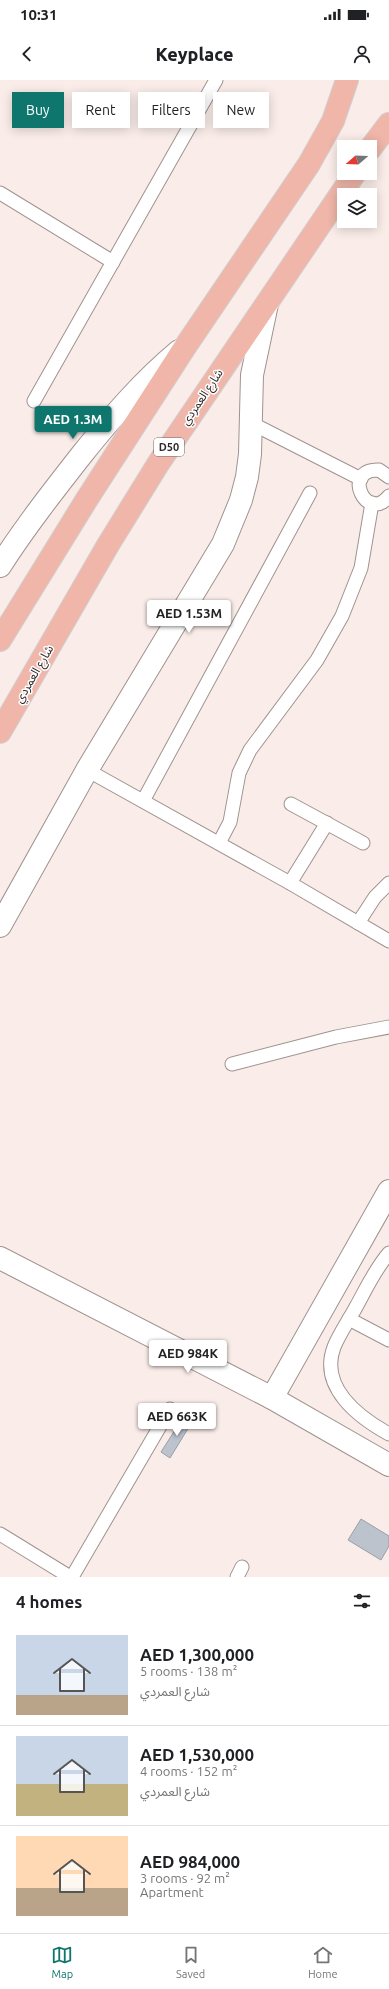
<!DOCTYPE html>
<meta charset="utf-8">
<style>
:root{--surface:#fff;--page:#f6f6f6;--text:#202124;--muted:#757577;--line:#e0e0e0;--accent:#0f766e}
body{margin:0;font-family:Ubuntu,"Noto Sans Arabic",sans-serif;background:var(--page);color:var(--text);height:100vh;display:flex;flex-direction:column;font-size:15px;white-space:nowrap}
*{box-sizing:border-box;margin:0}
p{font-size:13px;color:var(--muted)}
.icon{flex:none;width:22px;height:22px;fill:none;stroke:currentColor;stroke-width:2;stroke-linecap:round;stroke-linejoin:round}
.map{position:relative;height:1497px;overflow:hidden}
.sheet{display:flex;flex-direction:column;background:var(--surface);flex:1}
.sheet>*{flex:none}
.guide{position:absolute;left:12px;top:12px;width:365px;height:36px;display:flex;gap:8px}
.needle{width:26px;rotate:251deg}
.controls{position:absolute;left:337px;top:60px;display:grid;gap:8px}
.controls a{display:grid;place-items:center;width:40px;height:40px;border-radius:0px;background:var(--surface);box-shadow:0 2px 10px #0003;font-size:20px}
.price{position:absolute;translate:-50% -34px;padding:0 9px;border-radius:4px;background:#fff;color:#222;font-size:13px;line-height:26px;filter:drop-shadow(0 1px 2px #0008)}
.price::after{content:'';position:absolute;left:50%;top:24px;width:12px;height:9px;margin-left:-6px;background:inherit;clip-path:polygon(0 0,100% 0,50% 100%)}
.price.active{background:var(--accent);color:#fff}
ul{padding:0;list-style:none}
li{display:flex;align-items:center;gap:12px;height:100px;padding:0 16px}
li+li{border-top:1px solid var(--line)}
li span{display:grid;place-items:center;flex:none;width:112px;height:80px;border-radius:0px;color:#555}
li>.icon{margin-inline-start:auto}
span .icon{width:48px;height:48px;fill:#fffc;stroke-width:1}
li b{font-size:17px}
h2{display:flex;justify-content:space-between;align-items:center;height:48px;padding:0 16px;font-size:17px}
.tag{padding:0 14px;border-radius:0px;background:var(--surface);box-shadow:0 2px 10px #0003;font-size:14px;line-height:36px}
.tag.active{background:var(--accent);color:#fff}
.status{display:flex;justify-content:space-between;align-items:center;height:28px;padding:0 20px;background:var(--surface);direction:ltr}
.status svg{height:11px;fill:currentColor}
header{display:flex;justify-content:space-between;align-items:center;height:52px;padding:0 16px;background:var(--surface);font-size:18px;font-weight:800}
.menu{display:flex;justify-content:space-around;align-items:center;height:56px;border-top:1px solid var(--line);background:var(--surface);font-size:11px;color:var(--muted)}
.menu a{display:grid;justify-items:center;gap:2px}
.menu .active{color:var(--accent)}
.map>svg:first-child{display:block}
.building{fill:#bcc3cc;stroke:#989fa8}
.lines{fill:none;stroke-linecap:round;stroke-linejoin:round}
.service-casing{stroke:#9f9390;stroke-width:15}
.minor-casing{stroke:#9f9390;stroke-width:24}
.tertiary-casing{stroke:#9f9390;stroke-width:24}
.primary-casing{stroke:#d1d0d0;stroke-width:24}
.service{stroke:#fff;stroke-width:13}
.minor{stroke:#fff;stroke-width:22}
.tertiary{stroke:#fff;stroke-width:22}
.primary{stroke:#efb6a9;stroke-width:22}
.labels{text-anchor:middle;stroke-width:3;stroke-linejoin:round;paint-order:stroke}
.shield{fill:#fff;stroke:#6d6968;stroke-width:1}
.shield-label{font-size:11px;font-weight:bold;fill:#2e2928}
.street-label{font-size:12px;fill:#2e2928;stroke:#fff}
</style>
<div class="status"><b>10:31</b><svg viewBox="0 0 49 12"><path d="M0 12V9h3v3zM5 12V6h3v6zM10 12V3h3v9zM15 12V0h3v12zM26 1h20v11H26zM47 4h2v5h-2z"/></svg></div>
<header><svg class="icon" aria-label="back" viewBox="0 0 24 24"><path d="M15 5l-7 7 7 7"/></svg>Keyplace<svg class="icon" aria-label="person" viewBox="0 0 24 24"><circle cx="12" cy="8" r="4"/><path d="M4 21q1-7 8-7t8 7"/></svg></header>
<div class="map">
<svg width="389" height="1497" viewBox="0 0 389 1497">
<rect width="100%" height="100%" fill="#faede9"/>
<!-- building -->
<g class="building">
<polygon points="184,1336 192,1342 170,1378 161,1372"/>
<polygon points="361,1439 389,1456 389,1466 381,1480 348,1460"/>
</g>
<g class="lines">
<!-- service casing -->
<g class="service-casing">
<g id="service">
<polyline points="0,113 113,182"/>
<polyline points="34,321 216,0"/>
<polyline points="251,343 361,399"/>
<path d="M389,397L379,390C340,389 367,444 389,416"/>
<polyline points="87,690 290,803 389,861"/>
<polyline points="143,721 310,413"/>
<polyline points="291,724 363,763"/>
<polyline points="219,763 230,742 239,693 250,670 317,580 342,536 361,488 372,423"/>
<polyline points="290,803 327,743"/>
<polyline points="358,843 375,817 389,803"/>
<polyline points="232,984 336,957 389,947"/>
<path d="M389,1173C375,1189 366,1209 356,1227C349,1240 339,1254 334,1267C319,1307 358,1337 389,1354"/>
<polyline points="349,1239 389,1260"/>
<polyline points="0,1454 70,1497"/>
<polyline points="72,1497 170,1329"/>
<polyline points="237,1497 242,1487"/>
</g>
</g>
<!-- minor casing -->
<g class="minor-casing">
<g id="minor">
<polyline points="0,1178 272,1318 389,1385"/>
<polyline points="272,1318 389,1111"/>
</g>
</g>
<!-- tertiary casing -->
<g class="tertiary-casing">
<g id="tertiary">
<path d="M0,486C25,447 54,410 83,373C113,336 142,302 179,271"/>
<polyline points="0,846 87,690 223,464 241,420 247,397 250,374 252,295 267,224"/>
</g>
</g>
<!-- primary casing -->
<g class="primary-casing">
<g id="primary">
<polyline points="370,69 389,44"/>
<polyline points="0,560 87,419 185,267 309,84 333,41 347,0"/>
<polyline points="0,652 108,465 158,384 355,93"/>
</g>
</g>
<!-- service -->
<use href="#service" class="service"/>
<!-- minor -->
<use href="#minor" class="minor"/>
<!-- tertiary -->
<use href="#tertiary" class="tertiary"/>
<!-- primary -->
<use href="#primary" class="primary"/>
</g>
<g class="labels">
<!-- shield labels -->
<rect class="shield" x="154" y="358" width="30" height="18" rx="3"/>
<g class="shield-label">
<text x="169" y="371">D50</text>
</g>
<!-- street labels -->
<g class="street-label">
<text transform="translate(202 317) rotate(-56)" y="4">شارع العمردي</text>
<text transform="translate(34 594) rotate(-60)" y="4">شارع العمردي</text>
</g>
</g>
</svg>
<div class="controls">
<a><svg class="needle" viewBox="-14 -14 28 28"><path d="M0-13l5 13h-10z" fill="#e53935"/><path d="M0 13l5-13h-10z" fill="#757577"/></svg></a>
<a><svg class="icon" aria-label="layers" viewBox="0 0 24 24"><path d="M12 4l9 5-9 5-9-5zM3 14l9 5 9-5"/></svg></a>
</div>
<b class="price active" style="left:73px;top:360px">AED 1.3M</b>
<b class="price" style="left:189px;top:554px">AED 1.53M</b>
<b class="price" style="left:188px;top:1294px">AED 984K</b>
<b class="price" style="left:177px;top:1357px">AED 663K</b>
<div class="guide">
<a class="tag active">Buy</a>
<a class="tag">Rent</a>
<a class="tag">Filters</a>
<a class="tag">New</a>
</div>
</div>
<section class="sheet">
<h2>4 homes<svg class="icon" aria-label="filters" viewBox="0 0 24 24"><path d="M4 7h16M4 17h16"/><circle cx="9" cy="7" r="2"/><circle cx="15" cy="17" r="2"/></svg></h2>
<ul>
<li><span style="background:linear-gradient(#c9d6e8 75%,#b9a48a 0)"><svg class="icon" aria-label="home" viewBox="0 0 24 24"><path d="M3 11l9-7 9 7M6 9v11h12V9"/></svg></span><div><b>AED 1,300,000</b><p>5 rooms · 138 m²</p><p>شارع العمردي</p></div></li>
<li><span style="background:linear-gradient(#c9d6e8 60%,#c2b280 0)"><svg class="icon" aria-label="home" viewBox="0 0 24 24"><path d="M3 11l9-7 9 7M6 9v11h12V9"/></svg></span><div><b>AED 1,530,000</b><p>4 rooms · 152 m²</p><p>شارع العمردي</p></div></li>
<li><span style="background:linear-gradient(#ffd9b3 65%,#b9a48a 0)"><svg class="icon" aria-label="home" viewBox="0 0 24 24"><path d="M3 11l9-7 9 7M6 9v11h12V9"/></svg></span><div><b>AED 984,000</b><p>3 rooms · 92 m²</p><p>Apartment</p></div></li>
</ul>
</section>
<nav class="menu">
<a class="active"><svg class="icon" aria-label="map" viewBox="0 0 24 24"><path d="M3 6l6-2 6 2 6-2v14l-6 2-6-2-6 2zM9 4v14M15 6v14"/></svg>Map</a>
<a><svg class="icon" aria-label="saved" viewBox="0 0 24 24"><path d="M7 4h10v16l-5-4-5 4z"/></svg>Saved</a>
<a><svg class="icon" aria-label="home" viewBox="0 0 24 24"><path d="M3 11l9-7 9 7M6 9v11h12V9"/></svg>Home</a>
</nav>
